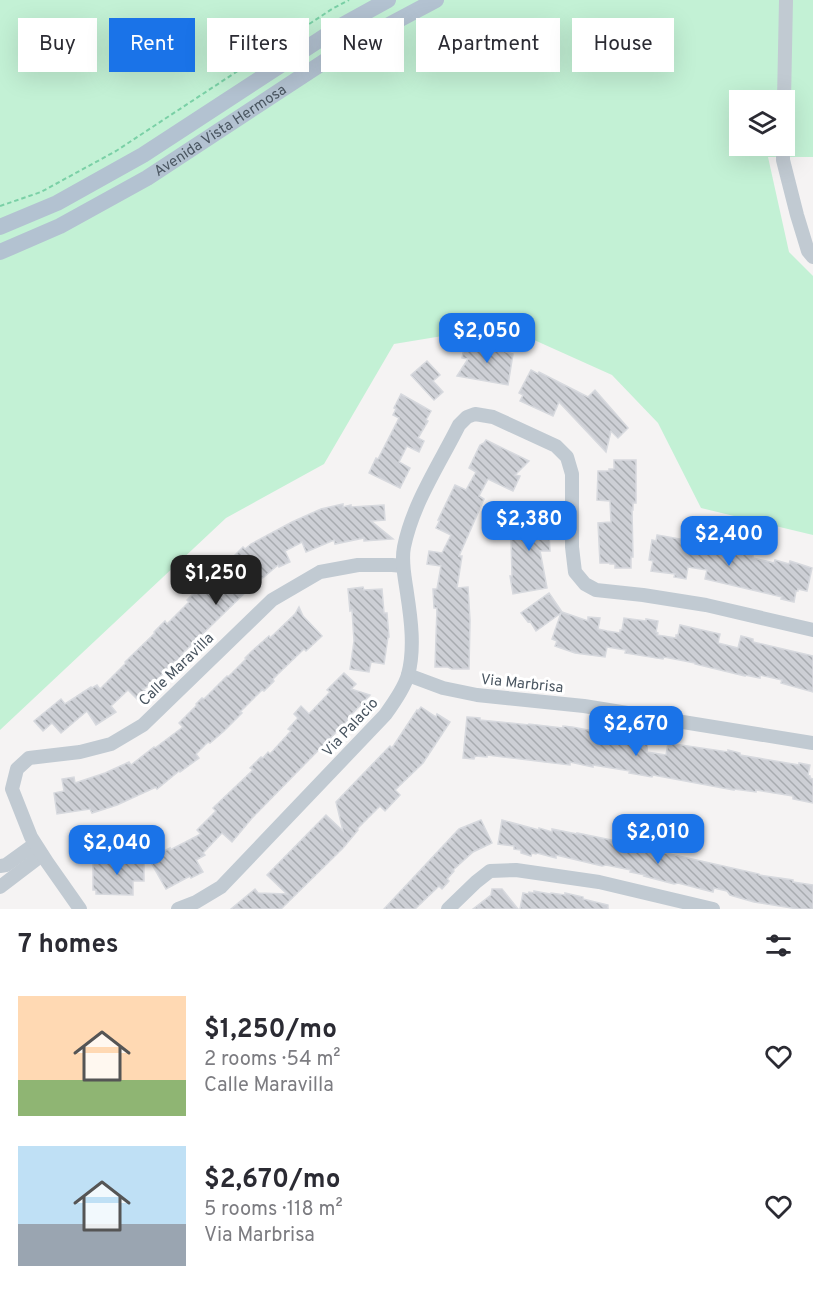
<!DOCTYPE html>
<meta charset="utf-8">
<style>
:root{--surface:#fff;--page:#f2f2f3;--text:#2b2b33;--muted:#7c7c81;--accent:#1a73e8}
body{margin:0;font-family:Overpass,sans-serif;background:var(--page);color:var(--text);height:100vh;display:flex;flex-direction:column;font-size:22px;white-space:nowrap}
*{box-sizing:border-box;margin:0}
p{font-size:20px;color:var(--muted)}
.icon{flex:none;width:33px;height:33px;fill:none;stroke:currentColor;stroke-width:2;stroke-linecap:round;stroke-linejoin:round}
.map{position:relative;height:909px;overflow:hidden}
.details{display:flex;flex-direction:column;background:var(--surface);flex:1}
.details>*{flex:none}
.hud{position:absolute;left:18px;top:18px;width:777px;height:54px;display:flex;gap:12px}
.tools{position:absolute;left:729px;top:90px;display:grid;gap:12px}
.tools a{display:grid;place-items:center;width:66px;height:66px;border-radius:0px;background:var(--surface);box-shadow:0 6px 24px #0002;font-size:30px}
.price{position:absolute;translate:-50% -51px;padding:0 14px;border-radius:12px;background:var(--accent);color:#fff;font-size:20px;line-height:39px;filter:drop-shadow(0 2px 3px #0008)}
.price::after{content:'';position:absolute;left:50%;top:36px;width:18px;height:14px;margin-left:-9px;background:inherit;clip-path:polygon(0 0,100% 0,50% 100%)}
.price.on{background:#222;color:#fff}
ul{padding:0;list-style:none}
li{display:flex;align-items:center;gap:18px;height:150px;padding:0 18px}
li span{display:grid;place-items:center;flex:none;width:168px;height:120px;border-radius:0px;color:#555}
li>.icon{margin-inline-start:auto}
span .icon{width:72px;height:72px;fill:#fffc;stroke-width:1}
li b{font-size:26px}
h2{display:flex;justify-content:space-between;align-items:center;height:72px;padding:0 18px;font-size:26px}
.pill{padding:0 21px;border-radius:0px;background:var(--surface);box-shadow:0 6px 24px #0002;font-size:21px;line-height:54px}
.pill.on{background:var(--accent);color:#fff}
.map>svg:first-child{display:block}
.green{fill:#c3f1d5;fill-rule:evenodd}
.building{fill:url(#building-back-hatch);stroke:#d7d9de;stroke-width:1.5}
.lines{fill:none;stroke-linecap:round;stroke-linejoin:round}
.path{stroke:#7ad0a6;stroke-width:2;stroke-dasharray:4.5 3;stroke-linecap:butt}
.minor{stroke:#c1cad2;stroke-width:14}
.major{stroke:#b3c2d1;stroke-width:16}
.labels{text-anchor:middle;stroke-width:6;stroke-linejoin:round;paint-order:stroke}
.street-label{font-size:15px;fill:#4a5661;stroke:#fff}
</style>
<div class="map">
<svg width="813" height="909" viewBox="0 0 813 909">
<defs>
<pattern id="building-back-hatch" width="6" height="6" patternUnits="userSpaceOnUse" patternTransform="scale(1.5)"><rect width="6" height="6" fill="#cdcfd5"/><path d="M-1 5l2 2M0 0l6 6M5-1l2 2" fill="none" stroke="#a8abb0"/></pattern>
</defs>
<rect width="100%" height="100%" fill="#f5f3f3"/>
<!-- green -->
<path class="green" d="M0,0H813V157H768L789,252L813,276V535L701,508L658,423L612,375L503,326L394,344L324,464L226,518L0,730ZM740,100H784V146H740Z"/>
<!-- building -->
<g class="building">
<polygon points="465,343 507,350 506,352 513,354 508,385 457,376 468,359 462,358"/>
<polygon points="427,361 440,375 433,381 443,392 434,400 411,375"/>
<polygon points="531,370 538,374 539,372 588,397 595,390 628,428 618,438 611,431 606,452 559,402 553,416 520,401 523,395 519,393"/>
<polygon points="401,394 431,411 426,420 428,421 418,438 424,441 419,452 407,446 399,462 410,468 400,488 369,473 376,458 378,459 399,418 393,415 396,409 394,408"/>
<polygon points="486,440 529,461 515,475 520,476 513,491 488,479 479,496 484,499 459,556 462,556 457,588 468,587 470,620 469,669 452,669 448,667 435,667 437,608 434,608 433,589 437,589 441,566 427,564 429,551 442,553 451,535 436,528 440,520 438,520 455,485 466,490 476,472 469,468 480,445 484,443"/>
<polygon points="614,460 636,460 636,503 633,503 633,510 632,510 633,557 631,557 631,568 615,568 615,564 610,564 610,563 600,563 598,523 611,522 610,501 597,500 598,471 609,471 609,469 614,469"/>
<polygon points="343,504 343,507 351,505 351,507 384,505 385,520 371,521 393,539 364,541 364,538 335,544 334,540 306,552 302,542 285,551 290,562 279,567 278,565 264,577 255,583 182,654 183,655 176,662 175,661 153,684 143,689 145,691 137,699 128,690 111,706 116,712 96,725 87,711 61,733 52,723 43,731 34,721 61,699 65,704 91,687 92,688 97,685 100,689 126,663 125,662 155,633 154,632 165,621 167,624 189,602 187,600 199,588 201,589 243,547 245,549 251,544 292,522 321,509"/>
<polygon points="520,511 539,511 539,515 548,516 550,551 540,551 547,588 513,594 510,576 512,576 511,538 514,538 514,516 520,516"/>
<polygon points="657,535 703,543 702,546 720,550 721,548 753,555 753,558 774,563 775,560 789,564 790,561 812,568 807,591 798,589 798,591 796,591 794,602 781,599 782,597 705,579 707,570 688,567 686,579 674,577 675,574 651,571 653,561 649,560 652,540 656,541"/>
<polygon points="363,587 364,590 382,589 384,613 387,613 389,637 388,637 384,664 371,662 369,672 350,669 354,641 352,610 350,611 348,589"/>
<polygon points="549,593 562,612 588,621 588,617 600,618 598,629 607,631 620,633 620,630 622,630 624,618 646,621 646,619 658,621 656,632 658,633 657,635 676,638 676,635 678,635 680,625 720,634 718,643 738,648 741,636 753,639 753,642 813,656 813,692 781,683 782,680 760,675 760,678 745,675 745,676 695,664 695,663 664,657 663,659 625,653 626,650 607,647 605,657 575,653 555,646 557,641 552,639 561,613 536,631 530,621 528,622 521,613"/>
<polygon points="299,607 303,616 322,636 306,651 304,649 278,674 273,679 274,681 264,691 262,690 240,712 242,713 224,731 210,743 208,742 196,754 199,758 180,772 179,771 157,789 156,787 117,805 92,813 90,809 57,814 54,793 64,791 62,779 74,777 75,783 105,773 129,762 131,765 154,747 155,748 183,727 179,723 197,705 196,704 202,698 204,699 227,676 228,677 246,659 245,658 252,651 269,636 270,638 295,614"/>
<polygon points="344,673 356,684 351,689 370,695 349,717 350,718 252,818 232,842 222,833 203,853 205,855 196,860 203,872 191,878 190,876 166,889 149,859 164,851 170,848 170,850 201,834 197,830 216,811 213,808 253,770 250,768 261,757 263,758 268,752 270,754 291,731 288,729 298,718 294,714 301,706 309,714 330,692 327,690"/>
<polygon points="421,707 436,717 437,714 450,722 423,763 395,790 400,795 385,811 380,806 357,829 358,830 343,848 281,909 231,909 255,889 258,893 287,894 267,875 326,815 343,831 336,802 390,746 392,748 417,710 418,711"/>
<polygon points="467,717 480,718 480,720 529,725 529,724 563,728 563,726 572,727 599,732 598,735 618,739 619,734 636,738 636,736 648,738 647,752 666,755 668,743 728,752 728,750 740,753 740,755 799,765 799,763 810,765 808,775 810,776 810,778 813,779 813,803 793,799 793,796 756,790 756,792 734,789 734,790 653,775 652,777 629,773 630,771 593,765 593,767 570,762 570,765 487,755 487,757 475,756 474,759 463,758"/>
<polygon points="481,820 492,843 473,852 453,870 454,871 447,879 449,881 442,889 439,886 415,909 384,909 459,829"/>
<polygon points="502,820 539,830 539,828 552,832 552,829 577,834 577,833 626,843 661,852 759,874 759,875 793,880 793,882 813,885 813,909 798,909 754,902 730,895 727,891 714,888 713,892 678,883 674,884 644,876 645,875 630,872 631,870 606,865 602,866 556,855 556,858 537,853 536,854 532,853 531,856 521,853 521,850 514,849 514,846 498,844"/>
<polygon points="101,857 116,857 116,860 144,860 144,881 133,881 133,895 96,894 96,890 93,890 93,861 100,861"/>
<polygon points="492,889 502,889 518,909 473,909 491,895"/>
<polygon points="534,891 550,894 551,893 565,895 565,893 583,897 583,899 608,905 608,909 520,909 523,893 528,894 529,892 534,893"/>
</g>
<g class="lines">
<!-- path -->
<polyline class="path" points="0,206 41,192 116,151 332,9 349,0"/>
<!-- minor -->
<g class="minor">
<polyline points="784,100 786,0"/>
<polyline points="783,146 783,160 797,215 808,251 813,257"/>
<polyline points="408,675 443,688 477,695 584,706 813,743"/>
<polyline points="0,866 6,865 35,844"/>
<polyline points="0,887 42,855"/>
<polyline points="80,909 47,862 31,837 12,789 17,769 29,758 80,752 111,744 143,725 272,600 320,572 358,565 392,565 403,566"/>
<path d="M178,909L196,902L221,887L385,715C393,704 404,689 408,675C415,649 411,619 407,593C405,578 401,562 404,547C413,503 439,465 459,425L467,417L475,414L493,417L556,446L567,457L572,474V547L575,572L585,584L596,590L643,595L706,605L813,630"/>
<polyline points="448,909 476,882 490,871 516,870 599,882 713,909"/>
</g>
<!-- major -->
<g class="major">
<polyline points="0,227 57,203 143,155 339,27 388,0"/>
<path id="s1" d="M0,252L60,226L147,178L342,50L436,0"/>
</g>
</g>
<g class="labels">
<!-- street labels -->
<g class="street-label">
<text dy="5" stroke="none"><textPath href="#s1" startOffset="252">Avenida Vista Hermosa</textPath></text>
<text transform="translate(176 669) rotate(-44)" y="5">Calle Maravilla</text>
<text transform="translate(522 683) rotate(6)" y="5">Via Marbrisa</text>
<text transform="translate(350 727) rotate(-47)" y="5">Via Palacio</text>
</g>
</g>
</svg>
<div class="tools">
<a><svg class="icon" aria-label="layers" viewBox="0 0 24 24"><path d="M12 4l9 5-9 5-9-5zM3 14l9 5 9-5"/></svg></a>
</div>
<b class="price" style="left:487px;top:364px">$2,050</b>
<b class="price" style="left:529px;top:552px">$2,380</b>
<b class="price" style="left:729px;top:567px">$2,400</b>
<b class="price on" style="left:216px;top:606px">$1,250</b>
<b class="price" style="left:636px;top:757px">$2,670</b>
<b class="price" style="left:658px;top:865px">$2,010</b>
<b class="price" style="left:117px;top:876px">$2,040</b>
<div class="hud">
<a class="pill">Buy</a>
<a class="pill on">Rent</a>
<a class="pill">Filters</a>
<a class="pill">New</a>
<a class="pill">Apartment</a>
<a class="pill">House</a>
</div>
</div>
<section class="details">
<h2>7 homes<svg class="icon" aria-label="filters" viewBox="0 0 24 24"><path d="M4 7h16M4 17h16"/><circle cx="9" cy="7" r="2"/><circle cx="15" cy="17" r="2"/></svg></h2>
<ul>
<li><span style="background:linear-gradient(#ffd9b3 70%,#8fb573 0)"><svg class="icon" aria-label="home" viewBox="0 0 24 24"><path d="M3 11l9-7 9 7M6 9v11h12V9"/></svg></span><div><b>$1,250/mo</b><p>2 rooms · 54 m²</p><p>Calle Maravilla</p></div><svg class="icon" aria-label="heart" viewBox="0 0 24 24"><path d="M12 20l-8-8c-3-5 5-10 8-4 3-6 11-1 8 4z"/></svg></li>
<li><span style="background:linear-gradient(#bfe0f5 65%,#9aa5b1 0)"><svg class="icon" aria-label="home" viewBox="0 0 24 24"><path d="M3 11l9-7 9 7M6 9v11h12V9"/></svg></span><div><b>$2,670/mo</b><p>5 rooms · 118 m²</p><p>Via Marbrisa</p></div><svg class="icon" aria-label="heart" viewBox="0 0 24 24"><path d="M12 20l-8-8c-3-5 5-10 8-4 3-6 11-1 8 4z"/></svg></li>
</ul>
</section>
